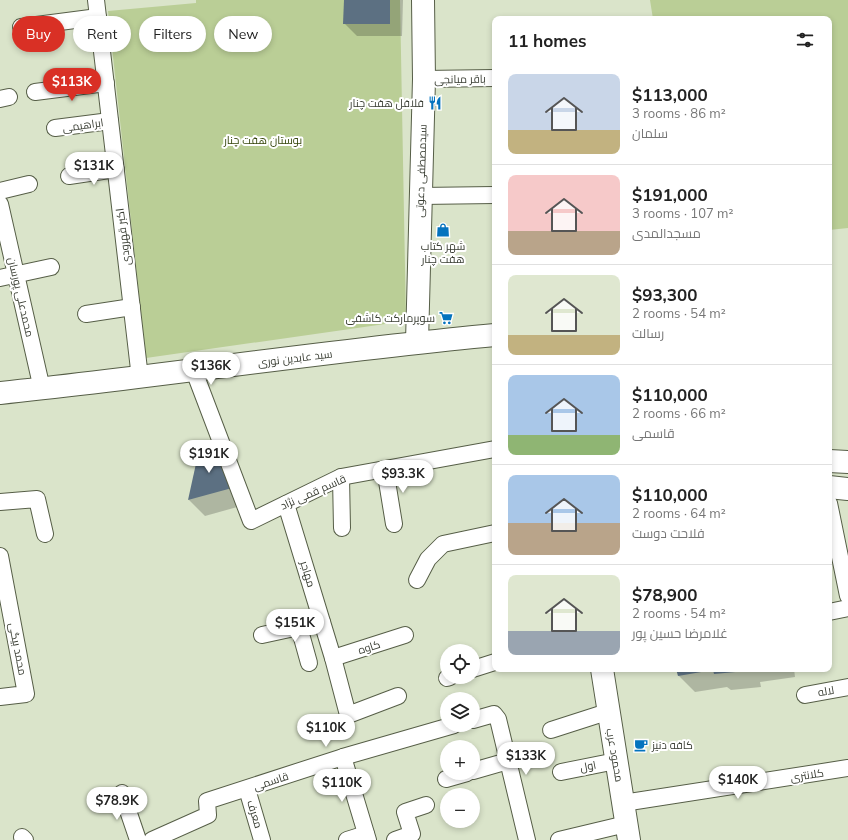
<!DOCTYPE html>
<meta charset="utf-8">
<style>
:root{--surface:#fff;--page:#f2f2f2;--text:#222;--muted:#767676;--line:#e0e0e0;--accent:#d93025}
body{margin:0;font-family:Mulish,Cairo,sans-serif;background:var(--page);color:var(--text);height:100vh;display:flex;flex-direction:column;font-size:15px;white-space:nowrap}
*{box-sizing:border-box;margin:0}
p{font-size:13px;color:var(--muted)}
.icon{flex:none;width:22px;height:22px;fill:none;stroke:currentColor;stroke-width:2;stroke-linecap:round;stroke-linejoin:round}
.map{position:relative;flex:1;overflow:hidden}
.sheet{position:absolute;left:492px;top:16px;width:340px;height:656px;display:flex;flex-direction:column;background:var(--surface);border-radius:8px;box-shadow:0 2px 6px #0003}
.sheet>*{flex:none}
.top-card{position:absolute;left:12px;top:16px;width:380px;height:36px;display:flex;gap:8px}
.tools{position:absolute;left:440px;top:644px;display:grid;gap:8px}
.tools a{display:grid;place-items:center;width:40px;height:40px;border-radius:50%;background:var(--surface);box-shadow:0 2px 6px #0003;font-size:20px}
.price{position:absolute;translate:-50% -34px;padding:0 9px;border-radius:14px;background:#fff;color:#222;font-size:13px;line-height:26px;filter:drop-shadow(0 1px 2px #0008)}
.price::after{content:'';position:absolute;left:50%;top:24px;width:12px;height:9px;margin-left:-6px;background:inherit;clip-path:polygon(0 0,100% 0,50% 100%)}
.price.on{background:var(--accent);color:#fff}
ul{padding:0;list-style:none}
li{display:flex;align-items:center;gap:12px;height:100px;padding:0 16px}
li+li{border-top:1px solid var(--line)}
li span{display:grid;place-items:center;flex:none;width:112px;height:80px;border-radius:8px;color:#555}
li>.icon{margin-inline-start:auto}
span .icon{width:48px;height:48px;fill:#fffc;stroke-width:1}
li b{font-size:17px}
h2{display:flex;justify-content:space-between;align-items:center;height:48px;padding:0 16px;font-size:17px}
.chip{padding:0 14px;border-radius:18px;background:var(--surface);box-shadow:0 2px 6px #0003;font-size:14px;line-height:36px}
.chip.on{background:var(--accent);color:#fff}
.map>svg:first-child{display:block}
.green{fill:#bace96}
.shadow{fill:#0003}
.building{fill:#5c7082}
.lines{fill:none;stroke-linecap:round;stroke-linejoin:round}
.street-casing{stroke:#565e47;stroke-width:18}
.secondary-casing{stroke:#565e47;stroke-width:24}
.street{stroke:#fff;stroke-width:16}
.secondary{stroke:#fff;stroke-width:22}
.labels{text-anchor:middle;stroke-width:4;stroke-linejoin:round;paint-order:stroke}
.street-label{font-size:11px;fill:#393d33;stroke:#fff}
.poi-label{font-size:11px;fill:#393d33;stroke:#fff;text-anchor:end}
.park-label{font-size:11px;fill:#35450a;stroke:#fff}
</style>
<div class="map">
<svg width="848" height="840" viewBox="0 0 848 840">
<rect width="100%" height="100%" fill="#dae4ca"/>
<!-- green -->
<g class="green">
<polygon points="196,0 400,0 406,321 146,358 108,11 196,3"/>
<polygon points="650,0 848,0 848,228 829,230 829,19 653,19"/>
</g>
<!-- shadow -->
<g class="shadow">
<polygon points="345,0 403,0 402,36 357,36 344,23"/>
<polygon points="199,451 248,504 205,516 189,500"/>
<polygon points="678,669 794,669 795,677 760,682 761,687 731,690 727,687 695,692 679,676"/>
</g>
<!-- building -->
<g class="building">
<polygon points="344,0 390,0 390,24 343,24"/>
<polygon points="218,447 232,488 188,500 199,450"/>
<polygon points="676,669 745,669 746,671 714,674 713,670 678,676"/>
</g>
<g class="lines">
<!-- street casing -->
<g class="street-casing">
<g id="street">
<polyline points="96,0 140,378"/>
<polyline points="21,27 98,17"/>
<polyline points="424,79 495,78"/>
<polyline points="35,92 106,83"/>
<polyline points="0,99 9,97"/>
<polyline points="55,128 110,121"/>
<polyline points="69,176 116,169"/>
<polyline points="0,191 29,184"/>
<polyline points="420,196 495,195"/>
<polyline points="0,204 42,389"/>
<polyline points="0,278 51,267"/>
<polyline points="86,314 132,307"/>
<polyline points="194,371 251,521 341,477 495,449"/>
<polyline points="385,469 394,524"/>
<polyline points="341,477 342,528"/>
<polyline points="0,502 37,499 45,534"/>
<polyline points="829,503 848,596"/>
<polyline points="286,504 333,658 348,715 398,696"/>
<polyline points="0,556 26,694 0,697"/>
<polyline points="417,580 428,559 443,544 495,533"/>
<polyline points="829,612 848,608"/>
<polyline points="299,627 309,663"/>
<polyline points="262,635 322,622"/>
<polyline points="333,658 405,635"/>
<polyline points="473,669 495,662"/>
<polyline points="447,678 450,677"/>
<polyline points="805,695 848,687"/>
<polyline points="473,720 494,714 498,719 527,840"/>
<polyline points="551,730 607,712"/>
<polyline points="343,757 368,840"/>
<polyline points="473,771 508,761"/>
<polyline points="561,772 616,761"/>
<polyline points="446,779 467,773"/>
<polyline points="247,789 262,840"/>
<polyline points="122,793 138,840"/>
<polyline points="623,803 848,768"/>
<polyline points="22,837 25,840"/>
<polyline points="152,840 208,815 207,801 343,757 454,725"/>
<polyline points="347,840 366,834"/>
<polyline points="395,840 412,834 405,812 426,805"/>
<polyline points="559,840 626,824"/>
</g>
</g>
<!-- secondary casing -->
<g class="secondary-casing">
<g id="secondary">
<polyline points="417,342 424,79 423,0"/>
<path d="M0,393C165,376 330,350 495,335"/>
<polyline points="829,461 848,462"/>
<polyline points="829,487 848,489"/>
<polyline points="602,669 629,840"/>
</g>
</g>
<!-- street -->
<use href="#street" class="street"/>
<!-- secondary -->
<use href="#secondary" class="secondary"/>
</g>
<!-- icons -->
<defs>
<g id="restaurant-bare" transform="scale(1.08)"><path d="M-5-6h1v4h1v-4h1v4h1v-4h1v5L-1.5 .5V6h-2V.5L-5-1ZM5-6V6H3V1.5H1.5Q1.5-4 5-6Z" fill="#0473be" stroke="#fff" stroke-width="2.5" paint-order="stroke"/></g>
<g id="shop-bare" transform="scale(1.08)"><path d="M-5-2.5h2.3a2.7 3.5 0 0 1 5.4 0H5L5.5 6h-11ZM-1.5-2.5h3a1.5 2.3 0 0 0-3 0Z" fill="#0473be" stroke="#fff" stroke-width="2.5" paint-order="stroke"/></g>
<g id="supermarket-bare" transform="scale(1.08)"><path d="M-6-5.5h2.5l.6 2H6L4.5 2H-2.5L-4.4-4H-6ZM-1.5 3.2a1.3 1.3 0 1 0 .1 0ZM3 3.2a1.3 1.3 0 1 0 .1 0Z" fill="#0473be" stroke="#fff" stroke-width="2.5" paint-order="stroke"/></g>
<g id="cafe-bare" transform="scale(1.08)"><path d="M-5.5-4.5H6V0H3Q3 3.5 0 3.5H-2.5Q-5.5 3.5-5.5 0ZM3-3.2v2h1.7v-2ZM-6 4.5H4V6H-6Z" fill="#0473be" stroke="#fff" stroke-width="2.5" paint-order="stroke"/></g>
</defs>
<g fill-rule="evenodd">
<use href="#restaurant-bare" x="435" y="103"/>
<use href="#shop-bare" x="443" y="230"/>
<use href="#supermarket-bare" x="446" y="318"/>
<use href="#cafe-bare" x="641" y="745"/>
</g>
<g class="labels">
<!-- street labels -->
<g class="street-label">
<text transform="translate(460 79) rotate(-1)" y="4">باقر میانجی</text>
<text transform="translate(83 125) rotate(-8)" y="4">ابراهیمی</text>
<text transform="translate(421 171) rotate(-88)" y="4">سیدمصطفی دعوتی</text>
<text transform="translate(123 237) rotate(-97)" y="4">اکبر قهرودی</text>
<text transform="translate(21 297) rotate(77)" y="4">محمدعلی پورسان</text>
<text transform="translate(295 358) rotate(-7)" y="4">سید عابدین نوری</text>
<text transform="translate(313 492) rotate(-24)" y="4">قاسم قمی نژاد</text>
<text transform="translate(308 574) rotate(73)" y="4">مهاجر</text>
<text transform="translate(369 647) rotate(-18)" y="4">کاوه</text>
<text transform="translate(18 649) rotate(79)" y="4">محمد بیگی</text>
<text transform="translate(826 691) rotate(-10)" y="4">لاله</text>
<text transform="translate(615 755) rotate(80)" y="4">محمود عرب</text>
<text transform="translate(588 766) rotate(-11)" y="4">اول</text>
<text transform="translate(807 775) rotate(-9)" y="4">کلانتری</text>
<text transform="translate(271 781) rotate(-18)" y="4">قاسمی</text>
<text transform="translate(255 814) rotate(73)" y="4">معرف</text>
</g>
<!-- poi labels -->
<g class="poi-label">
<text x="424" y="107">فلافل هفت چنار</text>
<text x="443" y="250" text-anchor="middle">شهر کتاب<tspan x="443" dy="13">هفت چنار</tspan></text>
<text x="435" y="322">سوپرمارکت کاشفی</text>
<text x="652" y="749" text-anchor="start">کافه دنیز</text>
</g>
<!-- park labels -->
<g class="park-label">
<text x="263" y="144">بوستان هفت چنار</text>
</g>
</g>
</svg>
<div class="tools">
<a><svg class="icon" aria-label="locate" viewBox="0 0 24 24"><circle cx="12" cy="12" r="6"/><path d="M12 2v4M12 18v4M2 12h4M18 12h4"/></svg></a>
<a><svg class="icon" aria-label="layers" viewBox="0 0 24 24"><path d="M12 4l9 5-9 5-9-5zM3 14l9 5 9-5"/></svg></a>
<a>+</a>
<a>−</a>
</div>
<b class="price on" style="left:72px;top:102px">$113K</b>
<b class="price" style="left:94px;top:186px">$131K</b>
<b class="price" style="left:211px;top:386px">$136K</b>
<b class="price" style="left:209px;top:474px">$191K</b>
<b class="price" style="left:403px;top:494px">$93.3K</b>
<b class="price" style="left:295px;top:643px">$151K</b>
<b class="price" style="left:326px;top:748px">$110K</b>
<b class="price" style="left:526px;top:776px">$133K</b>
<b class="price" style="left:738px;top:800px">$140K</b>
<b class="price" style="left:342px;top:803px">$110K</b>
<b class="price" style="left:117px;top:821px">$78.9K</b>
<div class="top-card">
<a class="chip on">Buy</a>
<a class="chip">Rent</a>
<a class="chip">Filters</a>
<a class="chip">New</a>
</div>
<section class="sheet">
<h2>11 homes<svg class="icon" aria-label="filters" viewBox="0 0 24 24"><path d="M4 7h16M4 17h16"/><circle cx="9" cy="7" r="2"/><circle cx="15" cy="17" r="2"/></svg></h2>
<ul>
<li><span style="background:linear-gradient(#c9d6e8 70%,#c2b280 0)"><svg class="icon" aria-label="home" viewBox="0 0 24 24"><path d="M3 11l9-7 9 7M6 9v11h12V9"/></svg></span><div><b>$113,000</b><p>3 rooms · 86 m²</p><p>سلمان</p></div></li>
<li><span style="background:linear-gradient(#f6c9c9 70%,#b9a48a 0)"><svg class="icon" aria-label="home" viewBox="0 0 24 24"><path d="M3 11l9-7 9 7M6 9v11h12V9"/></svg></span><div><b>$191,000</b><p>3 rooms · 107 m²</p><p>مسجدالمدی</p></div></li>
<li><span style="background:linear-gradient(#dfe7d0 75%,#c2b280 0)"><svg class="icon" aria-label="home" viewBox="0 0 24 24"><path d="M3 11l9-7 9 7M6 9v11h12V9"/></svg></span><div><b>$93,300</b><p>2 rooms · 54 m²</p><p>رسالت</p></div></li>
<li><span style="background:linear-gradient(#a9c7e8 75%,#8fb573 0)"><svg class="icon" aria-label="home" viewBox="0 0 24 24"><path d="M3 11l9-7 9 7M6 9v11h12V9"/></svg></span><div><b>$110,000</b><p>2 rooms · 66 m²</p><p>قاسمی</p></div></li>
<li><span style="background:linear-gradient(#a9c7e8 60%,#b9a48a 0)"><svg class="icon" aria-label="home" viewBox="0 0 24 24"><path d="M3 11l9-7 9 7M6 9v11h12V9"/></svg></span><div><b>$110,000</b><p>2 rooms · 64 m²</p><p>فلاحت دوست</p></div></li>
<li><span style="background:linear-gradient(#dfe7d0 70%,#9aa5b1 0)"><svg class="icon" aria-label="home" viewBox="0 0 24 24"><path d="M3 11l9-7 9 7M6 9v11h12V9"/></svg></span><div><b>$78,900</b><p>2 rooms · 54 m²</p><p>غلامرضا حسین پور</p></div></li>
</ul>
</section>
</div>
